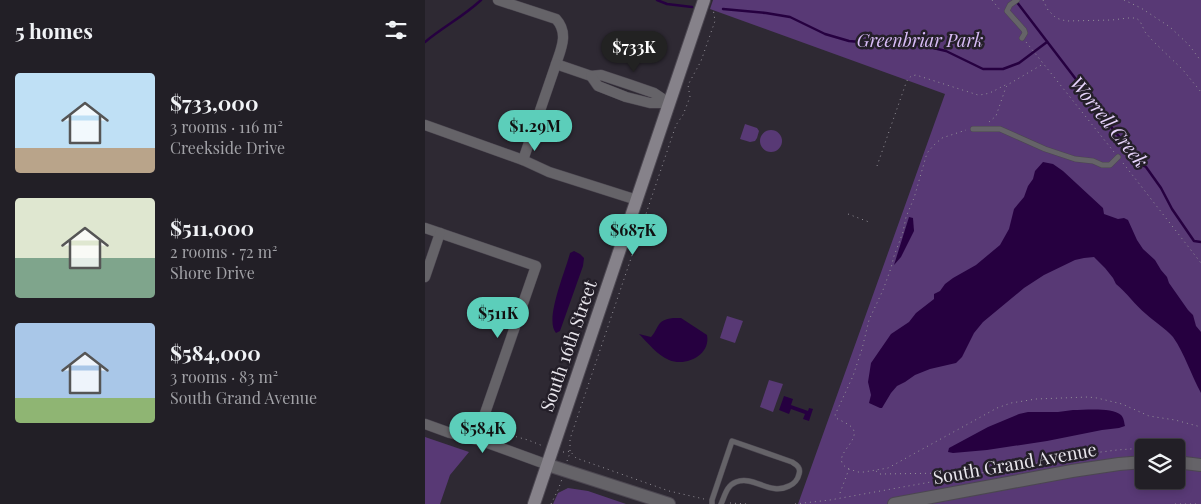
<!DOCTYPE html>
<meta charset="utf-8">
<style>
:root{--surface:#221f26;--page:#2a272e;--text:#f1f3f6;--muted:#a2a2a7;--line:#3f3d43;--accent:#5cceba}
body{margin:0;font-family:"Playfair Display",serif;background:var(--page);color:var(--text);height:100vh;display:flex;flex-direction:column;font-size:19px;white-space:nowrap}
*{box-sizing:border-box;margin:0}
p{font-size:16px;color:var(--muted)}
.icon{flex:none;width:28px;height:28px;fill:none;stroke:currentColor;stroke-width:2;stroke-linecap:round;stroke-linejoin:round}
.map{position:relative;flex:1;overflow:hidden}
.side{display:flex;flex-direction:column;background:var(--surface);width:425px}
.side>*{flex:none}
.buttons{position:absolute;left:710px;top:439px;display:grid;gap:10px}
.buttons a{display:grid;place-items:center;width:50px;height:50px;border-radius:5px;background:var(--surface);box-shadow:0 2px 8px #0003,0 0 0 1px var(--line);font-size:25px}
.price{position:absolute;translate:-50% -42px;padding:0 11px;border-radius:18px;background:var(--accent);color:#111;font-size:16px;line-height:32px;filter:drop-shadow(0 1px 2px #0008)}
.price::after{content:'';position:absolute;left:50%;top:30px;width:15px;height:11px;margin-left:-8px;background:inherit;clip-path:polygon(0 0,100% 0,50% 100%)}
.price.on{background:#222;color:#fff}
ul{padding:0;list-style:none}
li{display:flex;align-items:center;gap:15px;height:125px;padding:0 15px}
li span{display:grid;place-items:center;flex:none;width:140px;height:100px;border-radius:5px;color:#555}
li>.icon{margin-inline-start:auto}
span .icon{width:60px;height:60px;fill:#fffc;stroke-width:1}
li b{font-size:21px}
h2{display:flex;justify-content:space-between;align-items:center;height:60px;padding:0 15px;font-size:21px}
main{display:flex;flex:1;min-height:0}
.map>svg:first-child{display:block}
.green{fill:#583975;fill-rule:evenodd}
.water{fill:#260040}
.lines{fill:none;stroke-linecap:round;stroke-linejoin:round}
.stream{stroke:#260040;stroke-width:2.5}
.service-casing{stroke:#4c4751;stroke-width:6}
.minor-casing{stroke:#4c4751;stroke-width:11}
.tertiary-casing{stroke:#4c4751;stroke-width:14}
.secondary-casing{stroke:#4c4751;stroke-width:14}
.path{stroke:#949199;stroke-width:1;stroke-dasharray:1 4;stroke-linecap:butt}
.service{stroke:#656368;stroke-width:5}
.minor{stroke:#656368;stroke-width:10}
.tertiary{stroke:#656368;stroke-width:12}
.secondary{stroke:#86828a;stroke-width:12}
.labels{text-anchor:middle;stroke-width:5;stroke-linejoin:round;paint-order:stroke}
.park-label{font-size:18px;font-style:italic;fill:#d8bcf6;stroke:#241f29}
.street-label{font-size:18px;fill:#e9e6ed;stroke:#241f29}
.water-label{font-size:19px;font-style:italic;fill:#e7d4fc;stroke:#241f29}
</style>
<main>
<section class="side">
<h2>5 homes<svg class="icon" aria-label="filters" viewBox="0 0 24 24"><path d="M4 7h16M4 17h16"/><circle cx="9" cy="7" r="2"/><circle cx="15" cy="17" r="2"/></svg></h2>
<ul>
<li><span style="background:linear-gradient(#bfe0f5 75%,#b9a48a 0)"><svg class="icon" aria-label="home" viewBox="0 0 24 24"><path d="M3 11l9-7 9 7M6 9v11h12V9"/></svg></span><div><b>$733,000</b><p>3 rooms · 116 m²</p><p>Creekside Drive</p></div></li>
<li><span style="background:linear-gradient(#dfe7d0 60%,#7fa58c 0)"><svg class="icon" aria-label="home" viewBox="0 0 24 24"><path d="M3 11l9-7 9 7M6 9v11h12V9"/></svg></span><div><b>$511,000</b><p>2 rooms · 72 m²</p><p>Shore Drive</p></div></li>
<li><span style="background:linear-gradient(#a9c7e8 75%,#8fb573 0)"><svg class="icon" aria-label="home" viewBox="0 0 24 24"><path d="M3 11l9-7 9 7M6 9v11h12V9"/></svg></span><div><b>$584,000</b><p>3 rooms · 83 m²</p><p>South Grand Avenue</p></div></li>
</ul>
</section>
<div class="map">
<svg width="776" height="504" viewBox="0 0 776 504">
<rect width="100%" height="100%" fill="#2e2933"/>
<!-- green -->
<g class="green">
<path d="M288,0H776V504H373L520,94L285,9ZM719,448H751V480H719Z"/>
<polygon points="320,124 332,128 334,131 332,138 330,141 325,142 315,139"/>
<circle cx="346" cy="141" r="11"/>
<polygon points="302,316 318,321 310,343 295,338"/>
<polygon points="344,380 358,384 348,412 335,407"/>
<polygon points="0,437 44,452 25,475 15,504 0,504"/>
<polygon points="143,488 163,491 201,504 128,504 133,493"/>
</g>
<!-- water -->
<g class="water">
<path d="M618,162L628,164L638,171L678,208L679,214L693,219L699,218L703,220L712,240L718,249L730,260L736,270L742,277L744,283L763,310L768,315L771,326L776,332V393C766,375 760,354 748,337C740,328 730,322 721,314C710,305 702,293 691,284L688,278L680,268L669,257L659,258L650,260L619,275L599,288L558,322L549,333L537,357L531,363L505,369L490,375L480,382L472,386L466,393L457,408H455L444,403L446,395L443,382L446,363L466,334L484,322L491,313L509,299V294L515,291L520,284L528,278L551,265L575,245L584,229L589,209L599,197L603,186L608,179L610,171Z"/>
<polygon points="484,217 488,218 489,231 476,257 469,265"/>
<path d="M149,251L155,254L159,258L158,266L135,331L131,333C119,320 141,270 145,253Z"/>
<path d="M248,318H256L282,335C286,355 261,367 244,360C232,355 223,343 214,334L226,337C235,327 231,320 248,318Z"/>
<polygon points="359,396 368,399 366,405 383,411 384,408 388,409 384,421 378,419 380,414 366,409 364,414 354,410"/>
<path d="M648,410C660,410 687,407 696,415C699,418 699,422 700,426L694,428L677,430L622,441L562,450L528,453L523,452L524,448L563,427L594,414L603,412H633Z"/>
</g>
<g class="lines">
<!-- stream -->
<g class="stream">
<polyline points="232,0 242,4 267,7"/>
<polyline points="591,1 663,95 690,132 702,145 705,154 711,156 717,165 721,167 736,188 747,209 769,241 776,242"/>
<polyline points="298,9 341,13 365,17 400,34 424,41 446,43 491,44 521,51 558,69 578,69 594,63 622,42"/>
<path d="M0,42C18,27 39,16 56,0"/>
</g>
<!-- service casing -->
<g class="service-casing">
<g id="service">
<polyline points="592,0 585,5 582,11 599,30 600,33 597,38"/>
<polyline points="548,129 575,129 620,149 650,159 668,161 677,165 685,165 693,157"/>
<path d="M287,504V500L307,441L367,462C372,465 376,468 374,474C373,479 369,484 364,486C345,496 329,475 311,482C301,486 300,496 296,504"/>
</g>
</g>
<!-- minor casing -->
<g class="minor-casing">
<g id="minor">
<path d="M73,0L131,19C144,33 136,49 131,64L166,76L176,75L206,85L229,93L244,103"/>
<polyline points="166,76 173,86 201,97 225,103 244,103"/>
<polyline points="0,125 98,160 124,172 212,200"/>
<polyline points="98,160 131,64"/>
<polyline points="0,228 111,266 58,419"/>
<polyline points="0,277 15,233"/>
<polyline points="0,424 25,433 60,442 123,465"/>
</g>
</g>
<!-- tertiary casing -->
<g class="tertiary-casing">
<g id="tertiary">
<polyline points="751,462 776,465"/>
<polyline points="123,465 244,504"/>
<polyline points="469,504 647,471 694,464 719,462"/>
</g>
</g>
<!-- secondary casing -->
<g class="secondary-casing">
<polyline id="secondary" points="109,504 279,0"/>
</g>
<!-- path -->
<g class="path">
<polyline points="567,0 575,10"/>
<polyline points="618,0 623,10 631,18 641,21 687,20 703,18 711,18 715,21 720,32 727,40 758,70 776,92"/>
<polyline points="699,0 716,8 745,27 764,45 776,61"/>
<polyline points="601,42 689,152"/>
<polyline points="564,122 571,116 581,87 584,84 618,64"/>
<polyline points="698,163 776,263"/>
<path d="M452,166L481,83C483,78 485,76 491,75L553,95C568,94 570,89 583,84"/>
<polyline points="423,214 444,222"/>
<polyline points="47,429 67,430 103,440 118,446"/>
<polyline points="751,449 756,451"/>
<polyline points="145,451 145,439 251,125 258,115 265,97 263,85 276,61 290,21 288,8"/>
<polyline points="138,452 141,452 145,451 151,458 244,491 279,499"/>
<polyline points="142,461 145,453"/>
<path d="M424,469C402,458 436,442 428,429C425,424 416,421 411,418L410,415L428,376L437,349L444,320L458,290L466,268L469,256L478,232L481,217L489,198L502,153L509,145L517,138L541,130"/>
<polyline points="451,471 455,474 525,473 529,476 530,481"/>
<polyline points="415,493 424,469 433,472 439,472 463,468 572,408 586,403 611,399 663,397 672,398 697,404 724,416 750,420 776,427"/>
<polyline points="305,503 322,504"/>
<polyline points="126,504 133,490 137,479"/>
<polyline points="370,504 405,500 668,453 692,450 719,448"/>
<polyline points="750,504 771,504"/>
</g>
<!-- service -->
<use href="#service" class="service"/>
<!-- minor -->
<use href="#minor" class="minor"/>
<!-- tertiary -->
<use href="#tertiary" class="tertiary"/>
<!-- secondary -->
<use href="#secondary" class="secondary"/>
</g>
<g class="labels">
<!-- park labels -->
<g class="park-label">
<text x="495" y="47">Greenbriar Park</text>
</g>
<!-- street labels -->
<g class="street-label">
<text transform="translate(144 346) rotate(-71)" y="6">South 16th Street</text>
<text transform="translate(590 464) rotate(-10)" y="6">South Grand Avenue</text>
</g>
<!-- water labels -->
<g class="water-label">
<text transform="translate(684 122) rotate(51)" y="7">Worrell Creek</text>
</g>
</g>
</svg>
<div class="buttons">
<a><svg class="icon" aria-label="layers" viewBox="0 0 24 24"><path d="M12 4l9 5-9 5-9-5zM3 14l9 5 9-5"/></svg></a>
</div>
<b class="price on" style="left:209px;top:73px">$733K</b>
<b class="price" style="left:110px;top:152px">$1.29M</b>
<b class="price" style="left:208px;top:256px">$687K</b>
<b class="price" style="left:73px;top:339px">$511K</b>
<b class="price" style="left:58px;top:454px">$584K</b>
</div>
</main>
